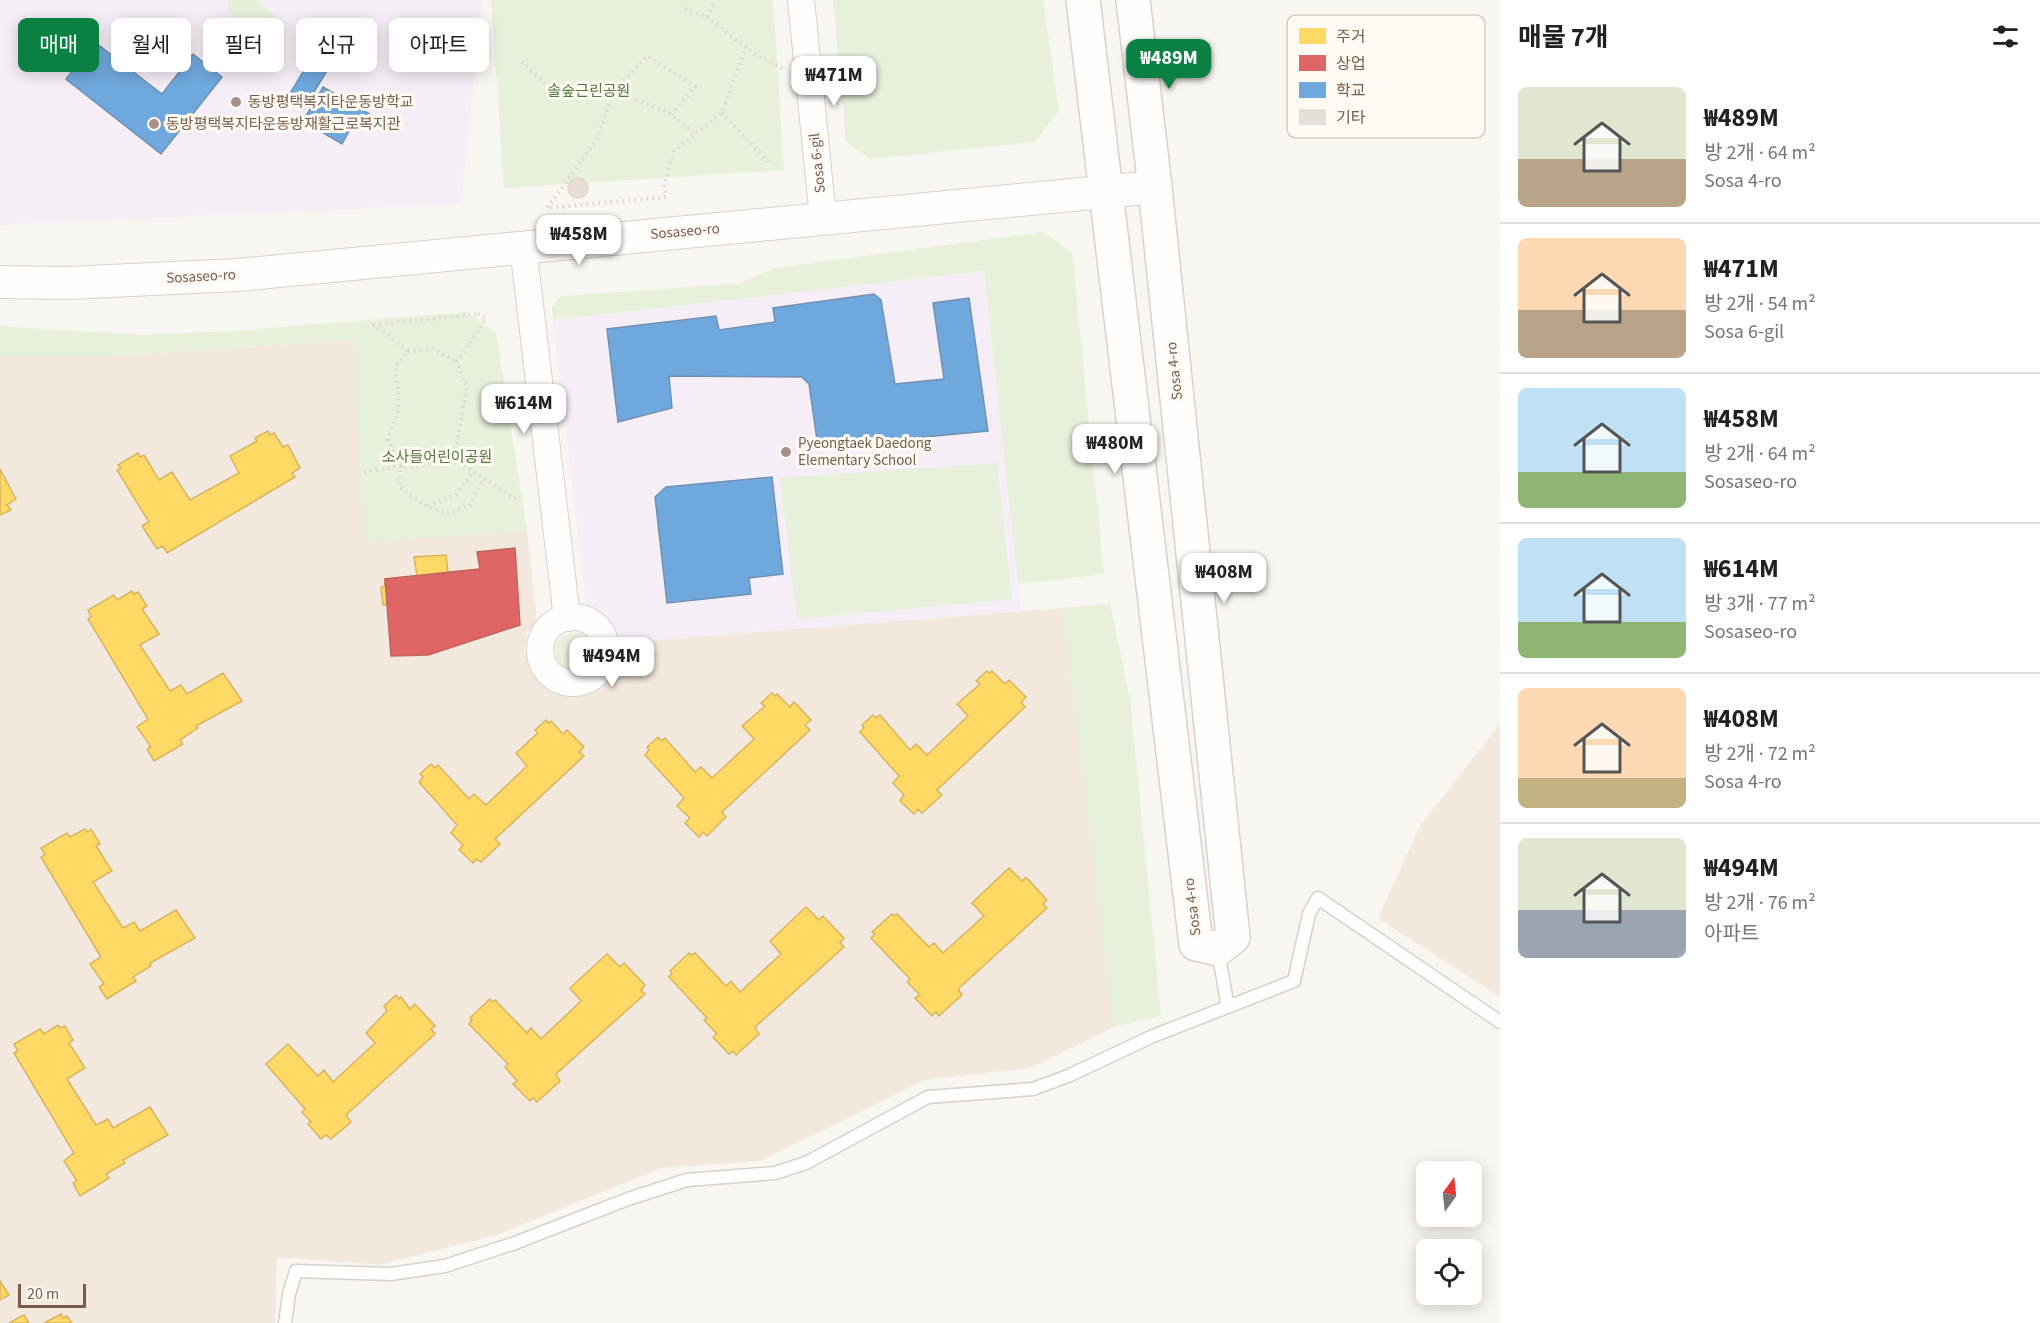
<!DOCTYPE html>
<html lang="ko">
<meta charset="utf-8">
<style>
:root{--surface:#fff;--page:#f2f2f2;--text:#202124;--muted:#757577;--line:#e0e0e0;--accent:#0b8043}
body{margin:0;font-family:"Source Sans 3","Noto Sans KR",sans-serif;background:var(--page);color:var(--text);height:100vh;display:flex;flex-direction:column;font-size:22px;white-space:nowrap}
*{box-sizing:border-box;margin:0}
p{font-size:20px;color:var(--muted)}
.icon{flex:none;width:33px;height:33px;fill:none;stroke:currentColor;stroke-width:2;stroke-linecap:round;stroke-linejoin:round}
.map{position:relative;flex:1;overflow:hidden}
.side{display:flex;flex-direction:column;background:var(--surface);width:540px}
.side>*{flex:none}
.guide{position:absolute;left:18px;top:18px;width:570px;height:54px;display:flex;gap:12px}
.needle{width:39px;rotate:15deg}
.buttons{position:absolute;left:1416px;top:1161px;display:grid;gap:12px}
.buttons a{display:grid;place-items:center;width:66px;height:66px;border-radius:9px;background:var(--surface);box-shadow:0 3px 15px #0003;font-size:30px}
.scale{position:absolute;left:18px;bottom:15px;width:68px;box-sizing:border-box;padding-left:6px;border:3px solid #7a5c4d;border-top:0;font-size:16px;line-height:21px;white-space:nowrap;color:#7a5c4d;-webkit-text-stroke:4px #fffaf3;paint-order:stroke}
.price{position:absolute;translate:-50% -51px;padding:0 14px;border-radius:12px;background:#fff;color:#222;font-size:20px;line-height:39px;filter:drop-shadow(0 2px 3px #0008)}
.price::after{content:'';position:absolute;left:50%;top:36px;width:18px;height:14px;margin-left:-9px;background:inherit;clip-path:polygon(0 0,100% 0,50% 100%)}
.price.on{background:var(--accent);color:#fff}
ul{padding:0;list-style:none}
li{display:flex;align-items:center;gap:18px;height:150px;padding:0 18px}
li+li{border-top:2px solid var(--line)}
li span{display:grid;place-items:center;flex:none;width:168px;height:120px;border-radius:9px;color:#555}
li>.icon{margin-inline-start:auto}
span .icon{width:72px;height:72px;fill:#fffc;stroke-width:1}
li b{font-size:26px}
h2{display:flex;justify-content:space-between;align-items:center;height:72px;padding:0 18px;font-size:26px}
.chip{padding:0 21px;border-radius:9px;background:var(--surface);box-shadow:0 3px 15px #0003;font-size:21px;line-height:54px}
.chip.on{background:var(--accent);color:#fff}
main{display:flex;flex:1;min-height:0}
.map>svg:first-child{display:block}
.residential{fill:#f2e8de}
.education{fill:#f6eef6}
.green{fill:#e7f0db}
.homes{fill:#ffd966;stroke:#d7b45e;stroke-width:1.5}
.shops{fill:#e06666;stroke:#c1635e;stroke-width:1.5}
.schools{fill:#6fa8dc;stroke:#7291b1;stroke-width:1.5}
.building{fill:#e6ded7;stroke:#e2d8d2;stroke-width:1.5}
.lines{fill:none;stroke-linecap:round;stroke-linejoin:round}
.service-casing{stroke:#d7d1cb;stroke-width:15}
.minor-casing{stroke:#d7d1cb;stroke-width:28}
.tertiary-casing{stroke:#d7d1cb;stroke-width:34}
.secondary-casing{stroke:#d9d2cb;stroke-width:36}
.path{stroke:#dcd5d0;stroke-width:4;stroke-dasharray:1.5 4.5;stroke-linecap:butt}
.service{stroke:#fefefd;stroke-width:12}
.minor{stroke:#fefefd;stroke-width:26}
.tertiary{stroke:#fefefd;stroke-width:32}
.secondary{stroke:#fefefd;stroke-width:33}
.poi-dot{fill:#a69286;stroke:#fffaf3;stroke-width:2}
.labels{text-anchor:middle;stroke-width:6;stroke-linejoin:round;paint-order:stroke}
.park-label{font-size:15px;fill:#537a41;stroke:#fffaf3}
.poi-label{font-size:15px;fill:#7a5c4d;stroke:#fffaf3;text-anchor:start}
.street-label{font-size:15px;fill:#7a5c4d;stroke:#fffaf3}
.key{fill:#fffaf3;stroke:#d7cbc1;stroke-width:1.5}
.key-label{font-size:16px;fill:#7a5c4d}
</style>
<main>
<div class="map">
<svg width="1500" height="1323" viewBox="0 0 1500 1323">
<rect width="100%" height="100%" fill="#f9f5f0"/>
<!-- residential -->
<g class="residential">
<polygon points="354,340 365,542 527,530 537,622 527,632 525,651 530,670 551,692 578,696 605,685 615,659 617,643 1063,608 1114,1027 1030,1068 924,1080 760,1161 661,1168 497,1235 380,1265 277,1257 275,1323 0,1323 0,356 109,356"/>
<polygon points="1500,724 1500,997 1378,918 1420,826"/>
</g>
<!-- education -->
<g class="education">
<polygon points="0,0 482,0 461,204 0,225"/>
<polygon points="984,271 1021,611 617,643 611,623 596,610 586,604 553,320"/>
</g>
<!-- green -->
<g class="green">
<path d="M227,0H256L277,18C267,28 238,28 230,14C228,10 228,4 227,0Z"/>
<polygon points="491,0 773,0 784,170 504,188"/>
<polygon points="833,0 1043,0 1059,110 1035,142 869,159 846,141"/>
<polygon points="1043,232 1072,253 1104,574 1018,584 984,271 553,320 552,307 561,296 737,284 775,268"/>
<polygon points="467,312 496,333 527,530 365,542 353,340 109,356 0,356 0,326 141,335 233,331"/>
<polygon points="997,463 1012,599 797,619 780,478"/>
<polygon points="1110,604 1130,699 1161,1016 1114,1027 1063,608"/>
<circle cx="573" cy="651" r="18"/>
</g>
<!-- homes -->
<g class="homes">
<polygon points="268,431 270,435 274,433 283,447 288,445 300,468 292,473 295,477 167,553 163,546 157,549 142,526 149,522 117,470 121,468 118,465 138,453 140,457 144,455 159,480 172,472 190,500 239,473 230,456 257,441 255,438"/>
<polygon points="0,469 16,499 7,505 11,510 0,515"/>
<polygon points="446,555 448,572 480,569 483,601 389,610 388,605 383,605 381,587 385,586 385,579 417,576 414,557"/>
<polygon points="132,591 134,594 138,592 147,606 142,609 159,634 140,645 170,691 181,685 187,694 223,673 242,701 196,726 198,728 180,740 183,744 154,761 147,749 151,747 137,727 148,719 88,619 91,617 88,610 114,595 117,600"/>
<polygon points="987,671 990,673 992,671 1005,684 1009,680 1026,697 1021,702 1025,707 937,790 942,795 922,813 918,809 914,814 900,801 904,795 893,783 899,776 860,732 864,728 862,725 873,715 876,718 880,715 910,750 916,744 927,755 968,716 957,704 980,684 976,681"/>
<polygon points="772,693 775,696 777,694 790,707 794,702 811,720 805,725 810,730 722,812 726,817 707,836 703,832 699,837 685,823 690,818 677,806 684,798 645,755 649,750 647,747 658,737 661,741 665,738 695,772 701,767 712,778 754,739 742,726 765,706 761,703"/>
<polygon points="546,720 549,723 551,721 563,734 567,730 584,747 579,752 584,756 495,839 500,844 481,862 477,859 473,863 459,850 463,845 451,833 457,825 419,782 423,777 420,774 431,764 435,768 438,765 469,799 474,794 486,805 527,766 516,753 538,733 535,730"/>
<polygon points="85,829 87,832 91,829 100,844 96,846 112,871 93,882 123,928 134,922 140,931 176,910 195,938 150,963 151,966 133,977 136,981 107,999 99,987 104,984 90,964 101,957 41,857 45,855 41,848 67,833 70,837"/>
<polygon points="1009,868 1022,881 1026,877 1047,900 1043,904 1047,908 958,989 962,995 939,1016 936,1012 932,1016 915,998 920,995 907,982 910,979 871,938 875,934 872,932 892,914 894,916 897,914 929,947 934,943 943,953 984,916 972,903"/>
<polygon points="806,907 819,920 823,916 844,938 840,943 844,947 755,1027 759,1034 736,1055 733,1051 729,1054 713,1037 717,1034 704,1020 707,1018 669,977 672,973 670,971 689,953 691,955 695,953 726,986 731,981 740,992 781,954 770,941"/>
<polygon points="607,954 620,967 624,963 645,985 641,990 645,994 556,1074 560,1081 537,1102 533,1098 530,1101 513,1084 517,1081 505,1067 508,1064 469,1024 472,1020 470,1018 490,999 492,1002 495,1000 527,1033 531,1028 541,1039 581,1001 570,988"/>
<polygon points="396,995 399,999 401,997 410,1009 415,1004 435,1026 431,1029 435,1034 346,1115 351,1122 331,1139 326,1135 321,1139 308,1124 311,1122 302,1112 305,1109 266,1064 288,1044 318,1076 324,1070 333,1082 375,1043 366,1033 387,1011 384,1006"/>
<polygon points="58,1025 60,1028 65,1026 73,1040 69,1043 85,1068 67,1079 96,1125 108,1119 113,1128 150,1107 168,1135 123,1160 125,1163 106,1174 109,1178 80,1196 73,1183 77,1181 64,1161 74,1153 14,1053 18,1051 14,1044 40,1029 44,1034"/>
<polygon points="0,1281 9,1295 0,1300"/>
<polygon points="61,1314 63,1318 67,1316 72,1323 44,1323"/>
<polygon points="24,1315 29,1323 9,1323"/>
</g>
<!-- shops -->
<polygon class="shops" points="515,548 520,625 428,655 391,656 385,579 480,569 477,552"/>
<!-- schools -->
<g class="schools">
<polygon points="326,34 343,45 303,110 286,100"/>
<polygon points="95,42 162,94 193,54 222,77 161,154 66,79"/>
<polygon points="323,87 373,116 367,126 353,124 342,144 303,121"/>
<polygon points="874,294 881,300 895,384 944,379 933,303 969,298 988,431 818,447 809,384 802,377 669,376 672,408 618,422 607,329 716,316 719,330 775,322 773,308"/>
<polygon points="772,477 783,574 749,578 751,594 667,603 655,497 666,487"/>
</g>
<!-- building -->
<circle class="building" cx="578" cy="188" r="10"/>
<g class="lines">
<!-- service casing -->
<g class="service-casing">
<g id="service">
<polyline points="1218,950 1227,1002"/>
<polyline points="285,1323 289,1294 296,1271 391,1274 445,1266 515,1243 628,1199 687,1180 775,1173 806,1163 928,1097 1033,1089 1068,1076 1153,1036 1294,981 1309,914 1318,898 1500,1022"/>
</g>
</g>
<!-- minor casing -->
<g class="minor-casing">
<g id="minor">
<polyline points="801,0 823,218"/>
<polyline points="523,246 567,618"/>
<circle cx="573" cy="650" r="33"/>
</g>
</g>
<!-- tertiary casing -->
<g class="tertiary-casing">
<polyline id="tertiary" points="0,282 67,283 238,275 1155,187"/>
</g>
<!-- secondary casing -->
<g class="secondary-casing">
<polyline id="secondary" points="1083,0 1196,944 1218,949 1233,937 1155,187 1133,0"/>
</g>
<!-- path -->
<g class="path">
<polyline points="685,9 707,17 715,0"/>
<polyline points="707,17 757,56 784,69"/>
<polyline points="522,62 550,89 613,92 666,111 696,134"/>
<polyline points="722,113 768,162"/>
<polyline points="672,115 695,86 647,56 613,92 598,138 547,208 666,197 664,185 674,151 722,113 746,47"/>
<polygon points="478,314 486,319 457,362 467,387 454,459 402,469 388,439 399,408 396,366 408,351 374,325"/>
<polyline points="408,351 433,349 457,362"/>
<polyline points="454,459 517,500"/>
<polyline points="364,472 401,466 399,486 424,505 447,514 470,505 483,478"/>
<polyline points="428,506 456,495 473,472"/>
</g>
<!-- service -->
<use href="#service" class="service"/>
<!-- minor -->
<use href="#minor" class="minor"/>
<!-- tertiary -->
<use href="#tertiary" class="tertiary"/>
<!-- secondary -->
<use href="#secondary" class="secondary"/>
</g>
<!-- markers -->
<g class="poi-dot">
<circle cx="236" cy="102" r="6"/>
<circle cx="154" cy="124" r="6"/>
<circle cx="786" cy="452" r="6"/>
</g>
<g class="labels">
<!-- park labels -->
<g class="park-label">
<text x="589" y="96">솔숲근린공원</text>
<text x="437" y="462">소사들어린이공원</text>
</g>
<!-- poi labels -->
<g class="poi-label">
<text x="248" y="107">동방평택복지타운동방학교</text>
<text x="166" y="129">동방평택복지타운동방재활근로복지관</text>
<text x="798" y="448">Pyeongtaek Daedong<tspan x="798" dy="17">Elementary School</tspan></text>
</g>
<!-- street labels -->
<g class="street-label">
<text transform="translate(817 163) rotate(-96)" y="5">Sosa 6-gil</text>
<text transform="translate(685 231) rotate(-5)" y="5">Sosaseo-ro</text>
<text transform="translate(201 276) rotate(-3)" y="5">Sosaseo-ro</text>
<text transform="translate(1174 371) rotate(-96)" y="5">Sosa 4-ro</text>
<text transform="translate(1192 907) rotate(-97)" y="5">Sosa 4-ro</text>
</g>
</g>
<!-- legend -->
<rect x="1287" y="15" width="198" height="123" rx="9" class="key"/>
<rect x="1299" y="28" width="27" height="16" fill="#ffd966"/>
<rect x="1299" y="55" width="27" height="16" fill="#e06666"/>
<rect x="1299" y="82" width="27" height="16" fill="#6fa8dc"/>
<rect x="1299" y="109" width="27" height="16" fill="#e6ded7"/>
<g class="key-label">
<text x="1336" y="42">주거</text>
<text x="1336" y="69">상업</text>
<text x="1336" y="96">학교</text>
<text x="1336" y="123">기타</text>
</g>
</svg>
<div class="buttons">
<a><svg class="needle" viewBox="-14 -14 28 28"><path d="M0-13l5 13h-10z" fill="#e53935"/><path d="M0 13l5-13h-10z" fill="#757577"/></svg></a>
<a><svg class="icon" aria-label="locate" viewBox="0 0 24 24"><circle cx="12" cy="12" r="6"/><path d="M12 2v4M12 18v4M2 12h4M18 12h4"/></svg></a>
</div>
<div class="scale">20 m</div>
<b class="price on" style="left:1169px;top:90px">₩489M</b>
<b class="price" style="left:834px;top:107px">₩471M</b>
<b class="price" style="left:579px;top:266px">₩458M</b>
<b class="price" style="left:524px;top:435px">₩614M</b>
<b class="price" style="left:1115px;top:475px">₩480M</b>
<b class="price" style="left:1224px;top:604px">₩408M</b>
<b class="price" style="left:612px;top:688px">₩494M</b>
<div class="guide">
<a class="chip on">매매</a>
<a class="chip">월세</a>
<a class="chip">필터</a>
<a class="chip">신규</a>
<a class="chip">아파트</a>
</div>
</div>
<section class="side">
<h2>매물 7개<svg class="icon" aria-label="filters" viewBox="0 0 24 24"><path d="M4 7h16M4 17h16"/><circle cx="9" cy="7" r="2"/><circle cx="15" cy="17" r="2"/></svg></h2>
<ul>
<li><span style="background:linear-gradient(#dfe7d0 60%,#b9a48a 0)"><svg class="icon" aria-label="home" viewBox="0 0 24 24"><path d="M3 11l9-7 9 7M6 9v11h12V9"/></svg></span><div><b>₩489M</b><p>방 2개 · 64 m²</p><p>Sosa 4-ro</p></div></li>
<li><span style="background:linear-gradient(#ffd9b3 60%,#b9a48a 0)"><svg class="icon" aria-label="home" viewBox="0 0 24 24"><path d="M3 11l9-7 9 7M6 9v11h12V9"/></svg></span><div><b>₩471M</b><p>방 2개 · 54 m²</p><p>Sosa 6-gil</p></div></li>
<li><span style="background:linear-gradient(#bfe0f5 70%,#8fb573 0)"><svg class="icon" aria-label="home" viewBox="0 0 24 24"><path d="M3 11l9-7 9 7M6 9v11h12V9"/></svg></span><div><b>₩458M</b><p>방 2개 · 64 m²</p><p>Sosaseo-ro</p></div></li>
<li><span style="background:linear-gradient(#bfe0f5 70%,#8fb573 0)"><svg class="icon" aria-label="home" viewBox="0 0 24 24"><path d="M3 11l9-7 9 7M6 9v11h12V9"/></svg></span><div><b>₩614M</b><p>방 3개 · 77 m²</p><p>Sosaseo-ro</p></div></li>
<li><span style="background:linear-gradient(#ffd9b3 75%,#c2b280 0)"><svg class="icon" aria-label="home" viewBox="0 0 24 24"><path d="M3 11l9-7 9 7M6 9v11h12V9"/></svg></span><div><b>₩408M</b><p>방 2개 · 72 m²</p><p>Sosa 4-ro</p></div></li>
<li><span style="background:linear-gradient(#dfe7d0 60%,#9aa5b1 0)"><svg class="icon" aria-label="home" viewBox="0 0 24 24"><path d="M3 11l9-7 9 7M6 9v11h12V9"/></svg></span><div><b>₩494M</b><p>방 2개 · 76 m²</p><p>아파트</p></div></li>
</ul>
</section>
</main>
